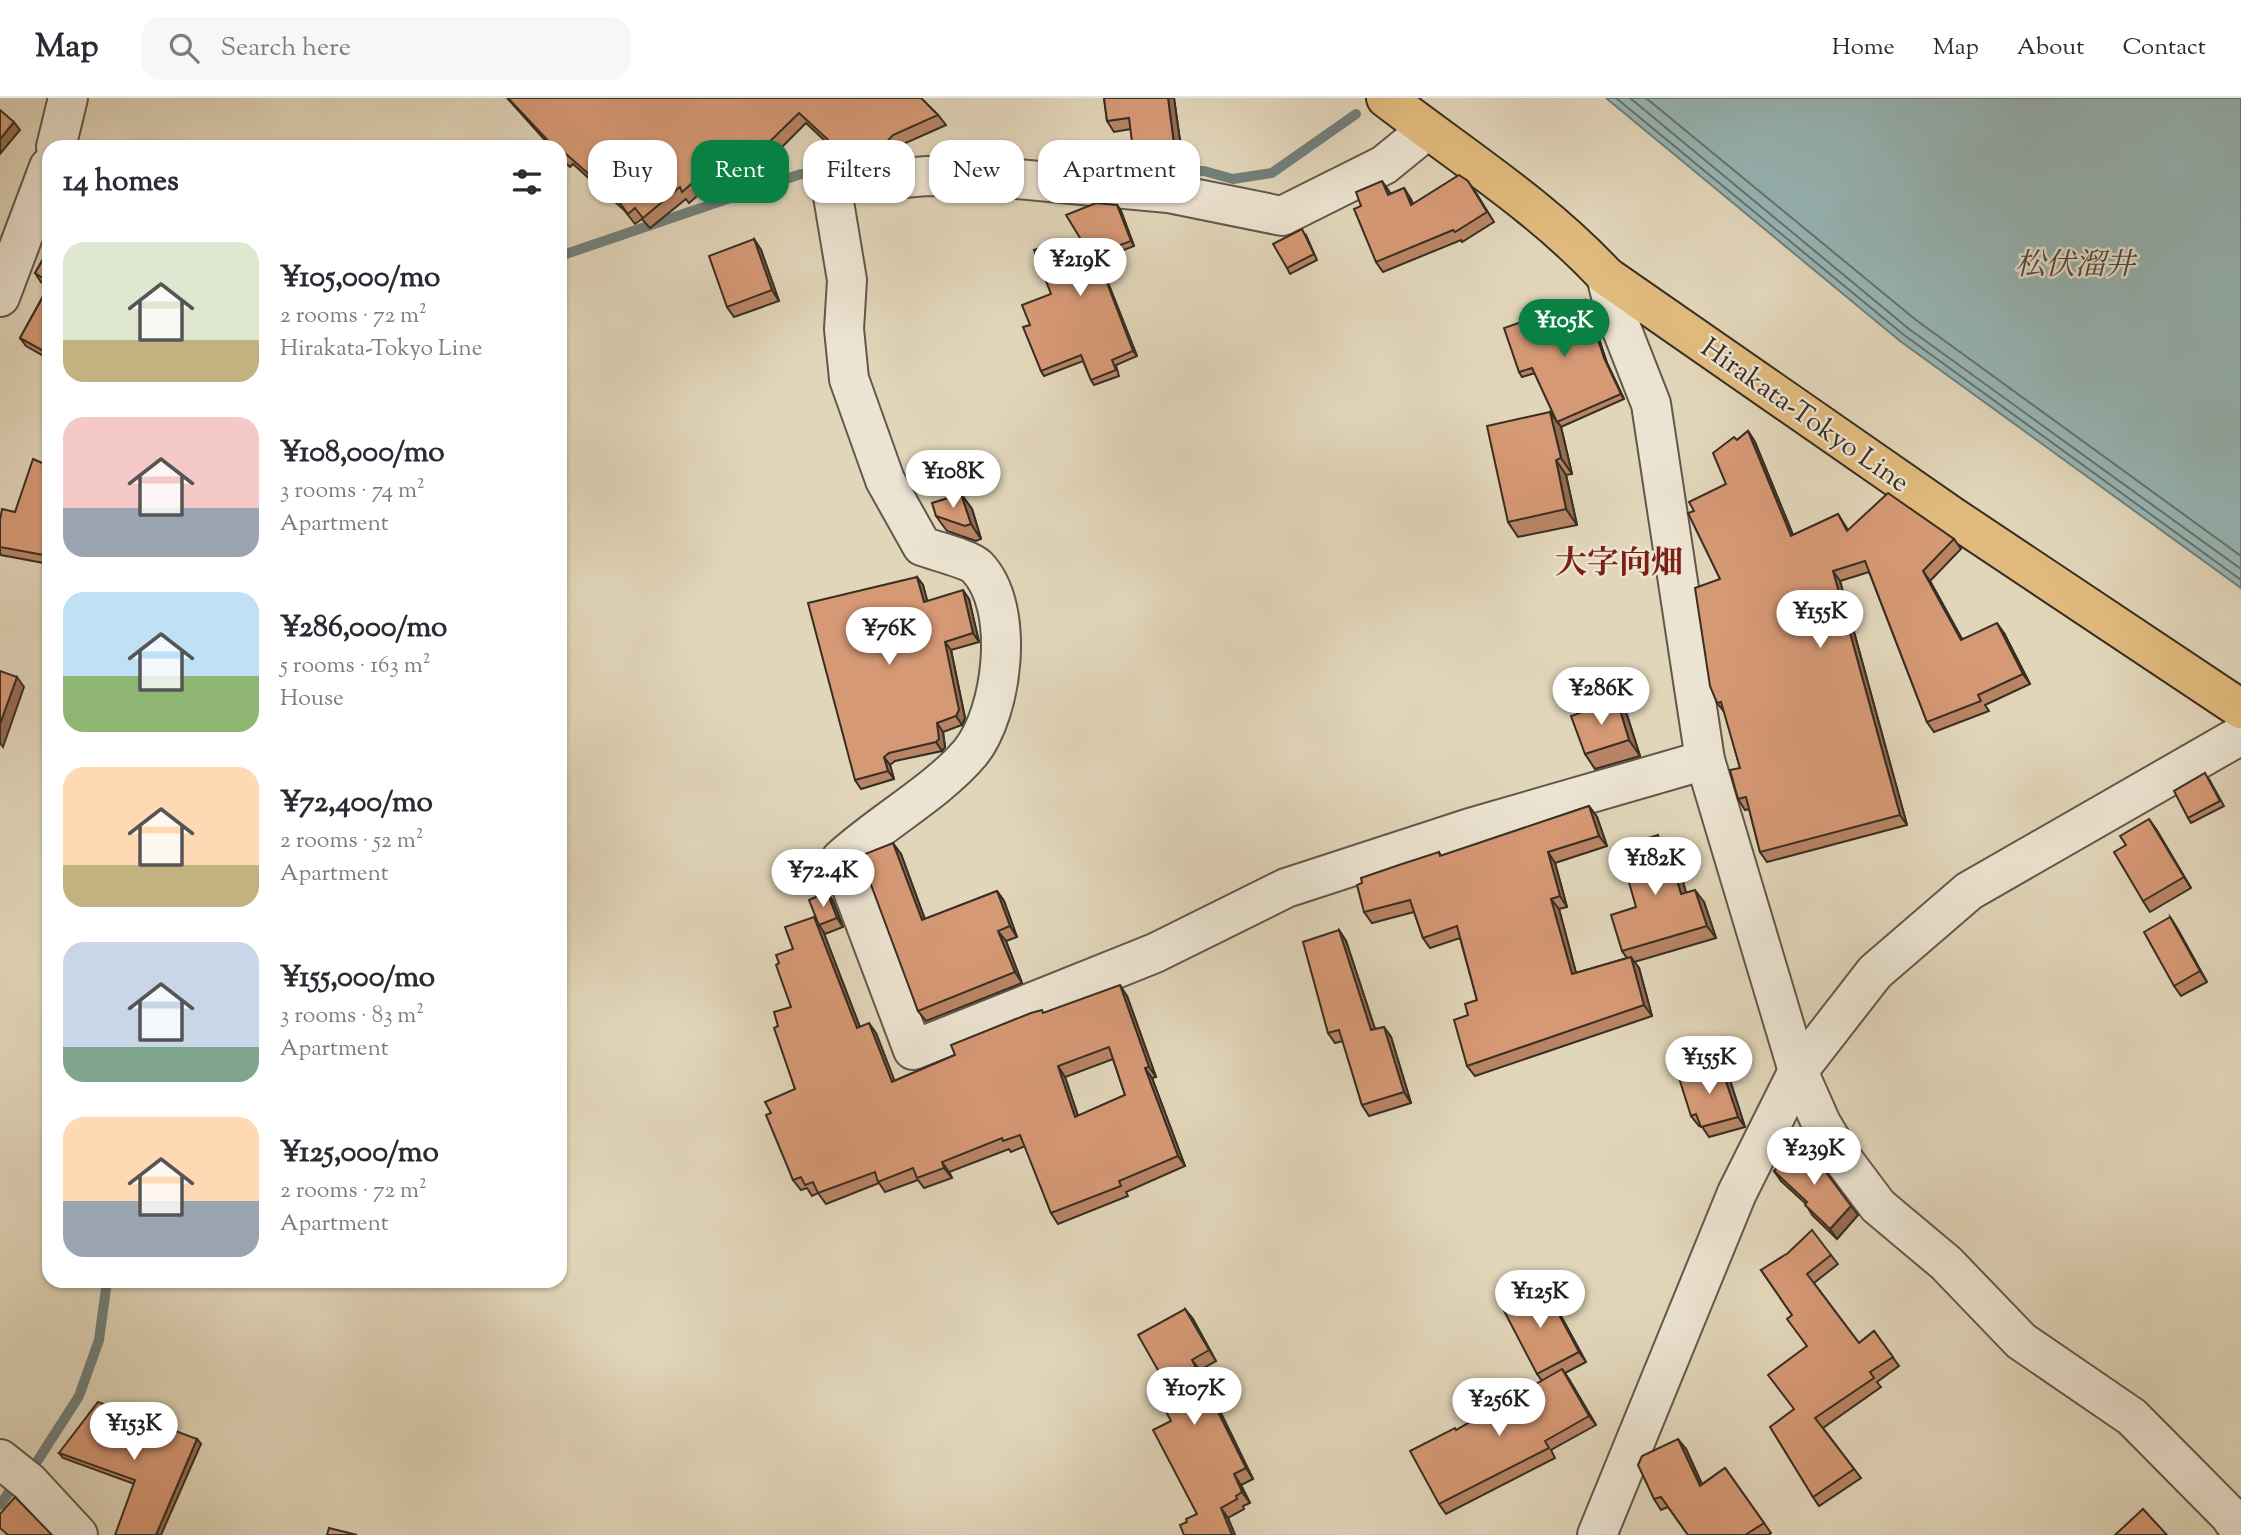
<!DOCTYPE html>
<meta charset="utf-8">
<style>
:root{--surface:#fff;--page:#f7f7f7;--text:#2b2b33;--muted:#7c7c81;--line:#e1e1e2;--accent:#0b8043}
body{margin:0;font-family:"Sorts Mill Goudy","Noto Serif JP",serif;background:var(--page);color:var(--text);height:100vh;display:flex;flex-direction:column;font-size:26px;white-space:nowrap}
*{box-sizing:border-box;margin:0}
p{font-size:23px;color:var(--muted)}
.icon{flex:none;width:38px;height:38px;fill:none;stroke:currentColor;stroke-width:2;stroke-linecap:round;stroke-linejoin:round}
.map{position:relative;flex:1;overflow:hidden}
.sheet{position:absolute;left:42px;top:42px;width:525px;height:1148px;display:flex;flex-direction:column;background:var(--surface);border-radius:21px;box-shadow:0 2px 5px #0004}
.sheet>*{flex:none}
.banner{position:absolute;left:588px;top:42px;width:665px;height:63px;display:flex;gap:14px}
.price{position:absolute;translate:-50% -60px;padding:0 16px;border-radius:24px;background:#fff;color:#222;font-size:23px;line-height:46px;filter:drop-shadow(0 2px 4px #0008)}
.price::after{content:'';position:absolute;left:50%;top:42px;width:21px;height:16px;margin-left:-10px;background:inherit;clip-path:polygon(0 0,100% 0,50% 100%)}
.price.selected{background:var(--accent);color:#fff}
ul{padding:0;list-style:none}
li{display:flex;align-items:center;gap:21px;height:175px;padding:0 21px}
li span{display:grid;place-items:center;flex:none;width:196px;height:140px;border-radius:21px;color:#555}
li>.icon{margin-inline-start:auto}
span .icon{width:84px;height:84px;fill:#fffc;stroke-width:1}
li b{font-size:30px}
h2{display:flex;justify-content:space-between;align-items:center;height:84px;padding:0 21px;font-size:30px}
.pill{padding:0 24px;border-radius:21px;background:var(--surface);box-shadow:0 2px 5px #0004;font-size:24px;line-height:63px}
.pill.selected{background:var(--accent);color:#fff}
header{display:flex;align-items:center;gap:42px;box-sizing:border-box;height:98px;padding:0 35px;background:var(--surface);border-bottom:2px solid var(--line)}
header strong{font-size:33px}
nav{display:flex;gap:38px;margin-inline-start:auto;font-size:24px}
.search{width:490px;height:63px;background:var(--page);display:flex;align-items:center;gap:18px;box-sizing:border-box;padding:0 24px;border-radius:21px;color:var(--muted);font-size:26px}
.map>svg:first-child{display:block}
.water{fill:#97b7b8;stroke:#71807c;stroke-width:2}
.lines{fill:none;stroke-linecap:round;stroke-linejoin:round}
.shore{stroke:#68726e;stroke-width:2}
.stream{stroke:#71807c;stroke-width:10}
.minor-casing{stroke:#625849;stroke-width:42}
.major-casing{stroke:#382e23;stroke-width:42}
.minor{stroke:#ece4d2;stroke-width:38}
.major{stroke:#e1bb7d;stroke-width:38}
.wall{fill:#b88465;stroke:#382e23;stroke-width:2;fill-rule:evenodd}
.shaded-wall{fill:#966b52;stroke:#382e23;stroke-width:2}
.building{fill:#d69975;stroke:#382e23;stroke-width:2;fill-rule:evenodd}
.labels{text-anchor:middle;stroke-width:5;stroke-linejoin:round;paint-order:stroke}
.street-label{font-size:28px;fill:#382e23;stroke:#ece4d2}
.water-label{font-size:30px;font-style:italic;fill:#4b4941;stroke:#ece4d2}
.quarter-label{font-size:32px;font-weight:bold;fill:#7a1f14;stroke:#ece4d2}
</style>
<header>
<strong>Map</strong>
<div class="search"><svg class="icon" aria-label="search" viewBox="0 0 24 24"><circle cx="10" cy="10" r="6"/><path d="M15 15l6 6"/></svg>Search here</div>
<nav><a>Home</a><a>Map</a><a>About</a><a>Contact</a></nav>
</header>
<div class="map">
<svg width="2241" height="1437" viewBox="0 0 2241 1437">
<rect width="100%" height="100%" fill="#e2d6ba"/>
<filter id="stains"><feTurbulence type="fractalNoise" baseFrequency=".00286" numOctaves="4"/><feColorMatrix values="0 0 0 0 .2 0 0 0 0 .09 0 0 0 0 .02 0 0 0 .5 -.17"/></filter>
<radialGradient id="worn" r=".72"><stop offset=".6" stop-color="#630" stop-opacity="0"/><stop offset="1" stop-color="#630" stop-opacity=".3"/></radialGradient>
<!-- water -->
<polygon class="water" points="1606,0 2241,0 2241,490 1900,243"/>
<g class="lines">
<!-- shore -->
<g class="shore">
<polyline points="1616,0 1904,237 2241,482"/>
<polyline points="1630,0 1909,231 2241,471"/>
<polyline points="1646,0 1916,222 2241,458"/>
</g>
<!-- stream -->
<g class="stream">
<polyline points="1136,73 1204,73 1233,81 1272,75 1356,16"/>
<polyline points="560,158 801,76"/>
<polyline points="38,1362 79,1298 99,1242 107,1183"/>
<polyline points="0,1407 12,1390 7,1386"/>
</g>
<!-- minor casing -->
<g class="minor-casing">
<g id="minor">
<path d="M1427,32L1384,67L1282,118L1168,95L1017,81L927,78L831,86L847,182L844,231L849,281L885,382L922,448C935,453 969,461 977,469C1016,509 1003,615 970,655C937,694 880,725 841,761L913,952L1155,855L1286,790L1470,730L1705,662"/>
<polyline points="56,49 68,0"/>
<polyline points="1606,178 1615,214 1651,306 1705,662 1798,973 1821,1025 1842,1060 1878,1108 1946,1165 2021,1243 2132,1319 2229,1417 2241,1434"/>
<polyline points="0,199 49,69"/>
<polyline points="0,1361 29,1384 78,1437"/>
<polyline points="1597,1437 1737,1095 1798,973 1875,874 1969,793 2241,637"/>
</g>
</g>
<!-- major casing -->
<g class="major-casing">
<path id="major" d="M1386,0C1461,58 1541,108 1606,178L1953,419L2241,611"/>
</g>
<!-- minor -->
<use href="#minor" class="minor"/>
<!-- major -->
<use href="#major" class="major"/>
</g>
<!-- wall -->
<g class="wall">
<polygon points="507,0 921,0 938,17 946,27 901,47 889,59 845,62 806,25 766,65 762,61 752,71 741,60 689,105 686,101 650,130 642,121 635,126 624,112 573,66 570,69 560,59 560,49 551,49"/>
<polygon points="1104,0 1174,0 1183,64 1142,70 1134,60 1131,31 1114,34 1107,23"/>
<polygon points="1404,90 1413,106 1475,93 1494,124 1462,144 1461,142 1383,174 1376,164 1389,93 1390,96"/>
<polygon points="1117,107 1121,113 1134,148 1099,162 1137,258 1116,267 1119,278 1094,287 1091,282 1083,263 1044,278 1041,273 1030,227 1051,196 1080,159 1088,153"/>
<polygon points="1306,137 1317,162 1290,176 1287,170"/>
<polygon points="754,141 761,152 779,203 734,219 727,209"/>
<polygon points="49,151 49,261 26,248 20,240 48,189 41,184 35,175"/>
<polygon points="1585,202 1588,208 1607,265 1624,301 1561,329 1557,324 1535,275 1522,279 1519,274"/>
<polygon points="1550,314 1561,329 1572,376 1566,377 1577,427 1518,439 1508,424"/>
<polygon points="1748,333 1755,344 1793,437 1838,416 1848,432 1954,441 1961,451 1930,483 1962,541 2004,535 2030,586 1985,607 1989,613 1934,634 1927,624 1869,474 1840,483 1907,727 1767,764 1760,754 1749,711 1745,712 1738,701 1740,670 1725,615 1717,605 1720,481 1694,413 1726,386 1737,342"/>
<polygon points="49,368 49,466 1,457 0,455 0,422 15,414"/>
<polygon points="961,396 972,411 981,441 976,443 947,433 936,418"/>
<polygon points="917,479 923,487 927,503 969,501 979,544 951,552 965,620 962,627 943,634 945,649 942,653 895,663 890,667 894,681 861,691 855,682"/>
<polygon points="1627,617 1640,658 1595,671 1585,656"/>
<polygon points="2209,681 2224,708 2191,725 2188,720"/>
<polygon points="1589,708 1597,719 1607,748 1555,765 1567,809 1559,811 1576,875 1627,860 1622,853 1636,809 1662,742 1674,753 1686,795 1704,804 1716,840 1634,864 1639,870 1652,918 1475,978 1467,968 1468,917 1477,902 1460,840 1430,850 1423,840 1414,814 1372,825 1364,814 1439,754 1441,758"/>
<polygon points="2156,731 2191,790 2150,814 2143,803 2126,747"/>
<polygon points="901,756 925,821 997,793 1004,803 1017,839 1006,843 1022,885 926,923 918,913 871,774"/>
<path d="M827,794L833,803L843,829L825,836L823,833L860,929L876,935L894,983L955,957L1043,915L1127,898L1156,979L1152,980L1185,1068L1126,1094L1128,1098L1058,1126L1051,1115L1025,1048L1011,1054L1009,1051L949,1074L952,1080L924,1090L918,1082L885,1094L879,1085L826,1106L818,1095L812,1098L807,1090L801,1092L793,1082L771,1015L795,991L778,928L791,909L779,865L793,851L814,819L817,823ZM1113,961L1125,997L1078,1018L1065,979Z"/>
<polygon points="2170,819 2177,830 2207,884 2181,898 2174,888"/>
<polygon points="1339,832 1346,843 1375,931 1384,929 1391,939 1411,1005 1369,1018 1362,1007 1343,943 1335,945 1328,935"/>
<polygon points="1728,976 1745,1029 1709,1039 1701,1027 1699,1028 1691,1018"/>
<polygon points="1774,1073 1858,1117 1837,1141 1812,1117 1806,1106 1781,1083"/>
<polygon points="1831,1157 1838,1166 1814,1185 1859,1245 1874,1233 1899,1268 1877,1284 1881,1289 1823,1330 1861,1380 1819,1408 1813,1399 1794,1312 1807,1248 1792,1217 1761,1172"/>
<polygon points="1540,1190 1547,1199 1549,1198 1556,1209 1586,1264 1565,1275 1596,1327 1551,1352 1555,1360 1446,1416 1439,1406 1457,1332 1542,1283 1537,1276"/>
<polygon points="1185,1211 1193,1221 1216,1263 1200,1272 1253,1381 1241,1387 1250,1405 1243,1408 1244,1411 1228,1420 1235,1437 1184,1437 1187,1424 1197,1416 1171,1323 1169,1304"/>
<polygon points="197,1341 201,1346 134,1386 63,1360 59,1355"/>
<polygon points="1686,1351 1702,1386 1725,1370 1771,1435 1768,1437 1688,1437 1668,1409 1661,1412 1654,1401"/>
</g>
<!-- shaded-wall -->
<g class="shaded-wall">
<polygon points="1168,0 1174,0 1183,64 1175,54"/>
<polygon points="14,24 20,32 0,56 0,41"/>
<polygon points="1382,83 1389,93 1395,107 1388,97"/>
<polygon points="1404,90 1411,101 1418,117 1411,107"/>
<polygon points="1117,107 1121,113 1134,148 1131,143"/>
<polygon points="754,141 761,152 779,203 772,192"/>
<polygon points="1096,156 1099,162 1137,258 1133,253"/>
<polygon points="1585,202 1588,208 1607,265 1624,301 1621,296 1604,260"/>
<polygon points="1550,314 1561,329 1572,376 1561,360"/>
<polygon points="1748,333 1755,344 1798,449 1791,438"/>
<polygon points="1556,362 1566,377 1577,427 1566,411"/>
<polygon points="961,396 972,411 981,441 971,426"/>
<polygon points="1833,473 1840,483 1907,727 1900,717"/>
<polygon points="1923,473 1930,483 1968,552 1961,542"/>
<polygon points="917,479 923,487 930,513 924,504"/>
<polygon points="963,492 969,501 979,544 973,535"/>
<polygon points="1997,525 2004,535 2030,586 2023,576"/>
<polygon points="945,544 951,552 965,620 962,627 956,618"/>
<polygon points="17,579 24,589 3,649 0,645 0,626"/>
<polygon points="1617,602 1627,617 1640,658 1629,642"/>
<polygon points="937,625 943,634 945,649 942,653 936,644"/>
<polygon points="884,659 890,667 894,681 888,673"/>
<polygon points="1589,708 1597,719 1607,748 1599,738"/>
<polygon points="2149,721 2156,731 2191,790 2184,779"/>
<polygon points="1665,741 1674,753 1690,808 1681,796"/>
<polygon points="893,745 901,756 929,833 922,822"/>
<polygon points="1548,754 1555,765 1567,809 1560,798"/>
<polygon points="1695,792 1704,804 1716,840 1707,828"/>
<polygon points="997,793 1004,803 1017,839 1010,828"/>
<polygon points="827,794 833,803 843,829 837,820"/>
<polygon points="1551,801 1559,811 1579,886 1572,876"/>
<polygon points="814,819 823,833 864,940 857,930"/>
<polygon points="2170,819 2177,830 2207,884 2200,873"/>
<polygon points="1339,832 1346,843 1379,943 1371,932"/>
<polygon points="998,833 1006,843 1022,885 1015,874"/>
<polygon points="1631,859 1639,870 1652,918 1644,907"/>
<polygon points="1120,887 1127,898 1156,979 1149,969"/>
<polygon points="869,925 876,935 899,994 892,984"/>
<polygon points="1384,929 1391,939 1411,1005 1404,994"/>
<polygon points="1720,966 1728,976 1745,1029 1738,1019"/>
<polygon points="1058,968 1065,979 1082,1030 1075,1019"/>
<polygon points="1145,970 1152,980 1185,1068 1178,1058"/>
<polygon points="942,1064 949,1074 952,1080 944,1070"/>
<polygon points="1851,1108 1858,1117 1837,1141 1830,1131"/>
<polygon points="1549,1198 1556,1209 1586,1264 1579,1254"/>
<polygon points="1185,1211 1193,1221 1216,1263 1209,1252"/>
<polygon points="1192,1262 1200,1272 1253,1381 1246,1370"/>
<polygon points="1562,1271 1569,1281 1596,1327 1589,1318"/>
<polygon points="197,1341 201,1346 161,1437 156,1437"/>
<polygon points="1678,1341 1686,1351 1707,1398 1700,1388"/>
<polygon points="1234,1376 1241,1387 1250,1405 1242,1394"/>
<polygon points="1221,1410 1228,1420 1235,1437 1232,1437"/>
</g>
<!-- building -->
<g class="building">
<polygon points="508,0 921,0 938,17 893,37 882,49 838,51 799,15 758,55 754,50 744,60 734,49 682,94 680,89 643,120 635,110 628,116 617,101 566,56 562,59 560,56 560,49 554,49"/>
<polygon points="1104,0 1168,0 1175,54 1134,60 1129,20 1107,23"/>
<polygon points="0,12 14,24 0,41"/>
<polygon points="1459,77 1468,83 1487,114 1455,134 1453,132 1376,164 1354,111 1361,108 1356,94 1382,83 1388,97 1404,90 1411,107"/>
<polygon points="1096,105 1117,107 1131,143 1096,156 1133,253 1112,262 1116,272 1091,282 1081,257 1041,273 1023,229 1030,227 1022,207 1051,196 1034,152 1064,143 1080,159 1088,153 1066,117"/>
<polygon points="49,107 49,118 45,116"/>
<polygon points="49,128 49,139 44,136"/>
<polygon points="1302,131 1314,156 1287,170 1273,146"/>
<polygon points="754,141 772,192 727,209 709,158"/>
<polygon points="49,151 49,184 35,175"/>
<polygon points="49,188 49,256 20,240"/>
<polygon points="1585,202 1604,260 1621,296 1557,324 1532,270 1519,274 1504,230"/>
<polygon points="1550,314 1561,360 1556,362 1566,411 1508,424 1487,328"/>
<polygon points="49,315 49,332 44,331"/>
<polygon points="1748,333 1791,438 1838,416 1847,433 1888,395 1954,441 1923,473 1961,542 1997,525 2023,576 1978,597 1981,603 1927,624 1865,463 1833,473 1900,717 1760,754 1746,699 1738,701 1730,672 1740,670 1721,604 1717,605 1710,588 1695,490 1720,481 1688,415 1694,413 1689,404 1726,386 1713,355 1734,339 1737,342"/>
<polygon points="33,361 49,368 49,458 0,449 0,422 2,411 15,414"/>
<polygon points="961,396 971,426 965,428 936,418 932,405"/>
<polygon points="917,479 924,504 963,492 973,535 945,544 959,612 956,618 937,625 939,641 936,644 889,655 884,659 888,673 855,682 808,505"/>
<polygon points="0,573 17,579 0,626"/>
<polygon points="1617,602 1629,642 1585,656 1571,618"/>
<polygon points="2205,675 2220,703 2188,720 2174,693"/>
<polygon points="1589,708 1599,738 1548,754 1560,798 1551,801 1572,876 1631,859 1644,907 1467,968 1454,922 1468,917 1465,906 1477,902 1457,828 1423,840 1410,802 1364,814 1357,787 1362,785 1361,780 1399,767 1439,754 1440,758"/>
<polygon points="2149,721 2184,779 2143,803 2114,754 2126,747 2120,738"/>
<polygon points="1658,737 1659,742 1665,741 1681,796 1695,792 1707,828 1622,853 1611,817 1636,809 1619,749"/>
<polygon points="893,745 922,822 997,793 1010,828 998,833 1015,874 918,913 867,776 871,774 865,756"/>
<polygon points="827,794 837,820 819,827 809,802"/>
<path d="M814,819L857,930L869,925L892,984L955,957L951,947L1031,915L1042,912L1043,915L1120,887L1149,969L1145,970L1178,1058L1119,1083L1121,1088L1051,1115L1020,1037L1003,1043L1002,1040L942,1064L944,1070L917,1080L913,1070L878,1084L875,1074L818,1095L813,1084L805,1087L801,1079L793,1082L766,1017L771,1015L765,1004L795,991L774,930L778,928L774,914L791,909L776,867L779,865L776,857L793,851L785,829ZM1109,949L1125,997L1075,1019L1058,968Z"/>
<polygon points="2170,819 2200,873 2174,888 2144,834"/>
<polygon points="1339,832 1371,932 1384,929 1404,994 1362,1007 1339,932 1328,935 1303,844"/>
<polygon points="1720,966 1738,1019 1701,1029 1696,1016 1691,1018 1679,980"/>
<polygon points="1793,1052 1799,1057 1804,1053 1822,1069 1851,1108 1830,1131 1805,1107 1807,1104 1774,1073"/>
<polygon points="1812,1132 1831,1157 1807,1176 1859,1245 1874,1233 1893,1259 1870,1274 1874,1280 1815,1320 1854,1371 1813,1399 1770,1329 1794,1311 1768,1277 1807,1248 1787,1221 1792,1217 1761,1172 1788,1155"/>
<polygon points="1540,1190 1545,1200 1549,1198 1579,1254 1537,1276 1502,1209"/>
<polygon points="1185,1211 1209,1252 1192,1262 1246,1370 1234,1376 1242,1394 1236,1398 1237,1401 1221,1410 1232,1437 1184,1437 1180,1427 1187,1424 1186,1421 1197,1416 1153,1332 1171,1323 1163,1308 1169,1304 1166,1297 1171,1295 1138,1237"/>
<polygon points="1562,1271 1589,1318 1545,1343 1549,1350 1439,1406 1410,1353 1455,1330 1456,1332"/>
<polygon points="98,1304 197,1341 156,1437 115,1437 135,1382 59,1355"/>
<polygon points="1678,1341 1700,1388 1725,1370 1764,1425 1745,1437 1688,1437 1661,1399 1654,1401 1638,1367 1642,1358"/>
<polygon points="15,1399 52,1437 8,1437 0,1430 0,1416"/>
<polygon points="2143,1411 2167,1437 2115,1437"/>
<polygon points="329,1430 357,1437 327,1437"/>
</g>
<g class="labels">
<!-- street labels -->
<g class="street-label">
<text transform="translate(1806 316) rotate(35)" y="10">Hirakata-Tokyo Line</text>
</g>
<!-- water labels -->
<g class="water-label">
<text x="2075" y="176">松伏溜井</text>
</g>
<!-- quarter labels -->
<g class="quarter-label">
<text x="1619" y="475">大字向畑</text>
</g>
</g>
<rect width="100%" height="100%" filter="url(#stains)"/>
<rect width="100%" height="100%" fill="url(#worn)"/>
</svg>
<b class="price" style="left:1080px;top:200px">¥219K</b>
<b class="price selected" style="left:1564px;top:261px">¥105K</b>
<b class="price" style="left:953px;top:412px">¥108K</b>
<b class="price" style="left:1820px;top:552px">¥155K</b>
<b class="price" style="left:889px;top:569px">¥76K</b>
<b class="price" style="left:1601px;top:629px">¥286K</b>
<b class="price" style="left:1655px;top:799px">¥182K</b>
<b class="price" style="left:823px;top:811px">¥72.4K</b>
<b class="price" style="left:1709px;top:998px">¥155K</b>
<b class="price" style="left:1814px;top:1089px">¥239K</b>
<b class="price" style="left:1540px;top:1232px">¥125K</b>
<b class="price" style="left:1194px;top:1329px">¥107K</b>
<b class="price" style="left:1499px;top:1340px">¥256K</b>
<b class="price" style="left:134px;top:1364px">¥153K</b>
<div class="banner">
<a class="pill">Buy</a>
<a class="pill selected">Rent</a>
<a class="pill">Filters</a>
<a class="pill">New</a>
<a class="pill">Apartment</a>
</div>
<section class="sheet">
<h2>14 homes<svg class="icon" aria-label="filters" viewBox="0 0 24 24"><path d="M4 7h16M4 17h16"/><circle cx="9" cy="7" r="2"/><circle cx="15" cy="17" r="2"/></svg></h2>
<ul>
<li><span style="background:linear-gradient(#dfe7d0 70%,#c2b280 0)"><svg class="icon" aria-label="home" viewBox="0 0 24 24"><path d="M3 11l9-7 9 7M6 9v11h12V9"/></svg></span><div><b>¥105,000/mo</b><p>2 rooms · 72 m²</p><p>Hirakata-Tokyo Line</p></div></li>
<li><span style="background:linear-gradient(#f6c9c9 65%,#9aa5b1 0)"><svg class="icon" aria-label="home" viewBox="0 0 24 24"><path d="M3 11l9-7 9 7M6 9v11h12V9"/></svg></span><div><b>¥108,000/mo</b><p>3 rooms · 74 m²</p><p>Apartment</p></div></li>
<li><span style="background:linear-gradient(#bfe0f5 60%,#8fb573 0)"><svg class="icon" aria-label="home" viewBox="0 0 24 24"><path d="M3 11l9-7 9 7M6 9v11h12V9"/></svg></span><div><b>¥286,000/mo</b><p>5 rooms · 163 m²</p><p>House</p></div></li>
<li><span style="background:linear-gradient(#ffd9b3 70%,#c2b280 0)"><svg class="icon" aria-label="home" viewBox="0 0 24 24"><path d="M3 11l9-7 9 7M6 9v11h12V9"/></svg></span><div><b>¥72,400/mo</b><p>2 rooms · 52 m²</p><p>Apartment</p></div></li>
<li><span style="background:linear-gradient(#c9d6e8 75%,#7fa58c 0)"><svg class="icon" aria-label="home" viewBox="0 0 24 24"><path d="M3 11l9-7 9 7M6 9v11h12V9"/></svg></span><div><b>¥155,000/mo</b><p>3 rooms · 83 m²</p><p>Apartment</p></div></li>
<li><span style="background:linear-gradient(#ffd9b3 60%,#9aa5b1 0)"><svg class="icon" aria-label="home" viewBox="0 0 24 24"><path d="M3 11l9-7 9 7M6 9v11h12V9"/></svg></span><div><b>¥125,000/mo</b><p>2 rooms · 72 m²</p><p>Apartment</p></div></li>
</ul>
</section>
</div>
